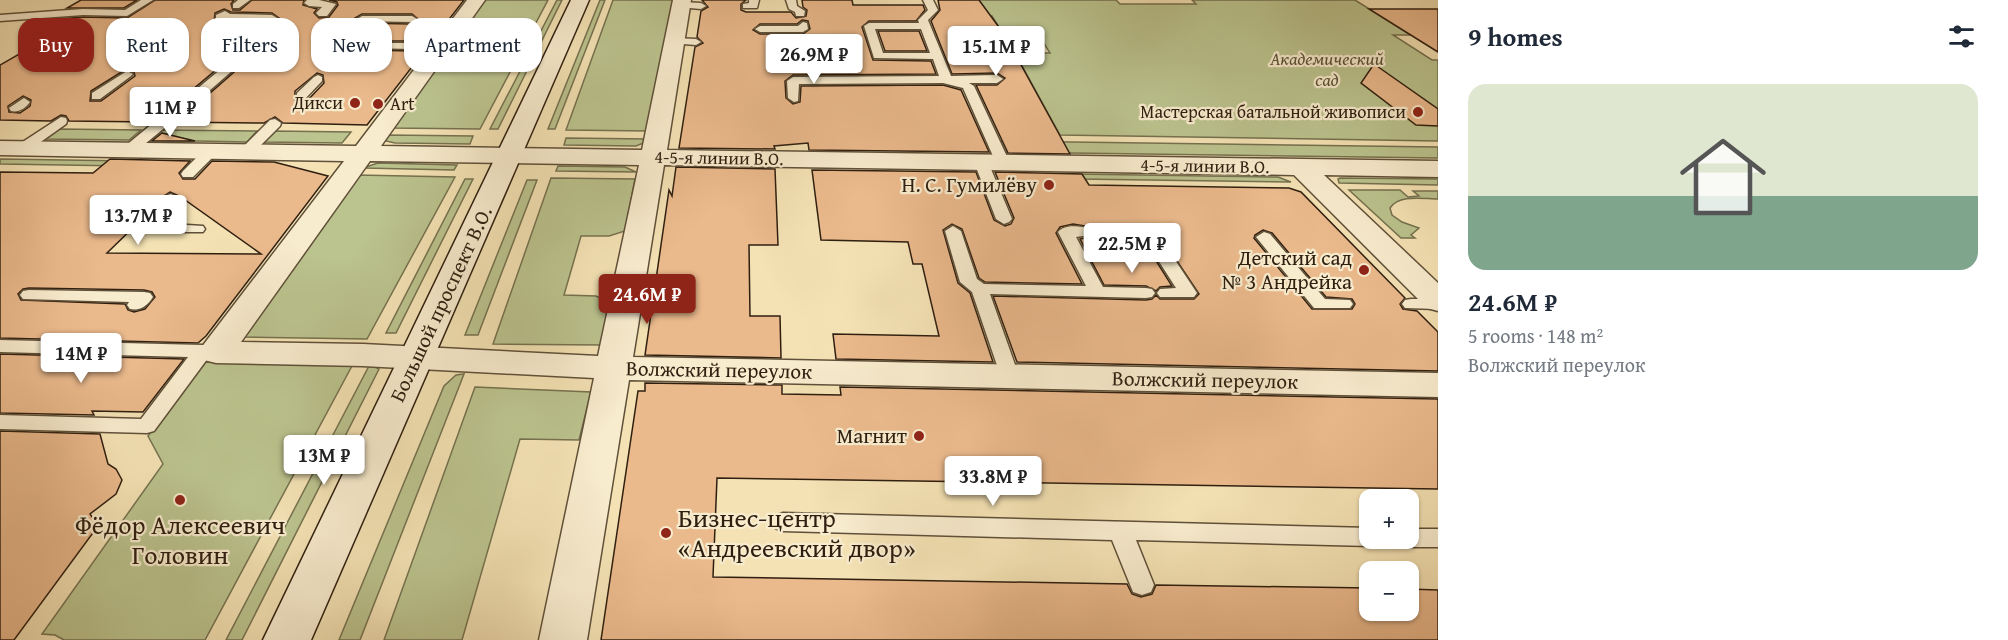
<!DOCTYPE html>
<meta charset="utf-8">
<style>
:root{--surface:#fff;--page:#f6f6f7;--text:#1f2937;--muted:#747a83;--accent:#8f2418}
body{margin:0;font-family:"Gentium Book Plus",serif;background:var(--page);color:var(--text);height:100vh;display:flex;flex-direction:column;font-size:22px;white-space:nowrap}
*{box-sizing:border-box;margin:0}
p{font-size:20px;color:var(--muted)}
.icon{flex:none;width:33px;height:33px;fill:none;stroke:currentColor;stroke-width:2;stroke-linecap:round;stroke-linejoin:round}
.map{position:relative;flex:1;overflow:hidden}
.panel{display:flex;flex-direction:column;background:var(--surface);width:570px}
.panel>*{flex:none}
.top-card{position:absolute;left:18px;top:18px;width:570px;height:54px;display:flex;gap:12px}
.fabs{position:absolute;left:1359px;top:489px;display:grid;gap:12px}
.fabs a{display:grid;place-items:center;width:60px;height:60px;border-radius:12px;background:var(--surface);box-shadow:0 2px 4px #0004;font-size:30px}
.price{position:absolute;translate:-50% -51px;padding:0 14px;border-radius:6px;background:#fff;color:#222;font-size:20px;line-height:39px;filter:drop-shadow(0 2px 3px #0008)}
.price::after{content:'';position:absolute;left:50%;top:36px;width:18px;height:14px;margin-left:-9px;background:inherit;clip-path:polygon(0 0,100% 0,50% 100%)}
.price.current{background:var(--accent);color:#fff}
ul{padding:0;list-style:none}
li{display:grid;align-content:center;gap:12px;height:318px;padding:0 30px}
li span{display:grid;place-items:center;height:186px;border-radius:18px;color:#555}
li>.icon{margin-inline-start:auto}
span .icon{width:108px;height:108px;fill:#fffc;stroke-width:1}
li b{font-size:26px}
h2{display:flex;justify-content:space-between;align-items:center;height:72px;padding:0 30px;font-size:26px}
.tag{padding:0 21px;border-radius:18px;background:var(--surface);box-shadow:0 2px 4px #0004;font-size:21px;line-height:54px}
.tag.current{background:var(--accent);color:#fff}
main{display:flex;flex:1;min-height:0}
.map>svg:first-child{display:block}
.green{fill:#bbc38e;stroke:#75714f;stroke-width:1.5}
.building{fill:#eab98c;stroke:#2f1f10;stroke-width:1.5;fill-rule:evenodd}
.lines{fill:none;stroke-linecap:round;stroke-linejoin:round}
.lane-casing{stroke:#605039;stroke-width:3}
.street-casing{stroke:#605039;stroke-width:3}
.secondary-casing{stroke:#2f1f10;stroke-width:3}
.lane{fill:#f8ecce;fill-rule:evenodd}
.street{fill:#f8ecce;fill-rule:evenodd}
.secondary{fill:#f8ecce;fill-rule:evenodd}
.poi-dot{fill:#8f2418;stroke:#f8ecce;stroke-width:2}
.labels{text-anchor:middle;stroke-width:4.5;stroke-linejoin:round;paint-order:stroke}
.far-park-label{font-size:18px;font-style:italic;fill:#595036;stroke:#f8ecce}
.far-poi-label{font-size:18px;fill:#2f1f10;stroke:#f8ecce;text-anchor:end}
.far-street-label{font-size:18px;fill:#2f1f10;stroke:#f8ecce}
.poi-label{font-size:21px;fill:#2f1f10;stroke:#f8ecce;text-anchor:end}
.street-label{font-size:21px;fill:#2f1f10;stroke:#f8ecce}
.near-poi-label{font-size:26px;fill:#2f1f10;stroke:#f8ecce;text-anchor:start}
</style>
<main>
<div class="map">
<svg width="1438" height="640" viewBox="0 0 1438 640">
<rect width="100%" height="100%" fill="#f4e2b4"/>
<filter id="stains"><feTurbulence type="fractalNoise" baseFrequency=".00333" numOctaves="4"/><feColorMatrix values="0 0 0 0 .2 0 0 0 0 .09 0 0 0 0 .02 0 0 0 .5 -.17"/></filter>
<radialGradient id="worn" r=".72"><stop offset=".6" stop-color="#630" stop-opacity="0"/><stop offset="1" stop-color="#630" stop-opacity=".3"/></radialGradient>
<!-- green -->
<g class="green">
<polygon points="484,0 548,0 480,129 392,128"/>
<polygon points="557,0 562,0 498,129 490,129"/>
<polygon points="600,0 605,0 555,129 548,129"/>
<polygon points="613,0 677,0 649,131 566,130"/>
<polygon points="979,0 1116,0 1120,4 1196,4 1192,0 1355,0 1411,35 1393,35 1432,60 1438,60 1438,141 1060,135 1015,53 1050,53 1038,34 1003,34 992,16 982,15 985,9"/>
<polygon points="58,129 141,130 129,140 45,139"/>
<polygon points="159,130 257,131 247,142 148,140"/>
<polygon points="273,131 351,132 342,143 263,142"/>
<polygon points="387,135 473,136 470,144 395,143 386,141"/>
<polygon points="566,138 648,139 646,142 636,146 564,145"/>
<polygon points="1000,141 1438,147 1438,158 1005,152"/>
<polygon points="0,159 194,162 188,167 0,164"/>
<polygon points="378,163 457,165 454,170 363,168"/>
<polygon points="558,166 625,167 636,172 556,171"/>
<polygon points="1074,174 1278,177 1291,182 1077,179"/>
<polygon points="357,175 455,177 367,339 239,337"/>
<polygon points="551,178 635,179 625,231 609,236 581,236 564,295 596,296 610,303 602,345 493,344"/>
<polygon points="1340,178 1438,179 1438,185 1339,183 1338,179"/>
<polygon points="465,179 473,179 396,333 386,333"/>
<polygon points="527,180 537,180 478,335 465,335"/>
<path d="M1349,190H1400L1408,197L1419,196L1413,191H1438V199C1423,199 1399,194 1390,208L1392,215L1402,222L1419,228L1411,235L1415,238H1401Z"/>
<polygon points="202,362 353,364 205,640 64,640 55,635 42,634 163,464 148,436"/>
<polygon points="370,364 379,369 242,640 226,640"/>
<polygon points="464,374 360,640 339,640 444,386 456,375"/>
<polygon points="475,387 591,392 579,440 520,439 462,640 384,640"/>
</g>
<!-- building -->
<g class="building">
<polygon points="81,0 137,0 124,8 67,8"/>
<path d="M155,0H234L231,4L233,10H240L252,0H304L303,5L317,9L314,13L319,18L329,17L338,5L337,2L329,0H464L367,125L283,123L275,117L264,123L171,122L168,117L163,116L151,122L69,121L66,116L61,115L51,121L0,120V65L56,33L24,32L46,20L83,17L127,18ZM224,9L231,12L272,13L279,18L236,52L229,48L230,44L256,23L214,21L215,13ZM362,14H412L419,20L412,24L358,23L355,18ZM373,41H411L418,47L411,51L369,50L366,45ZM157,47L165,50V54L156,61H146L147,53ZM222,53L231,57L228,61L235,66L234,72L201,101H190L191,91L217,69L208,62ZM126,69L134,72L135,76L101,101H90L91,91ZM317,73L323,75L324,83L307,101H295V91ZM23,96L31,100L30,106L20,113L9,112L8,106Z"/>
<path d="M702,0H746L741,4V10L746,12H791L796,18L806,16L807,10L803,7L802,0H852L853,5H923L925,10L916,21H869L862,27L873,60L931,61L936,74L793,75L785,81L786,98L793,104L800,102L801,86L943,85L961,90L989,152L809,150L808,143L774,146L775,149L679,148L695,47L703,43L697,37L701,11L708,7ZM802,20L808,21L810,29L803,34H760L753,30L760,24H797Z"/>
<polygon points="938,0 979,0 1004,34 1070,154 1008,153 976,85 997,85 1005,78 997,73 952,74 931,21 940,10"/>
<polygon points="1369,9 1438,9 1438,52"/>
<polygon points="878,31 919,31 927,51 885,51"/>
<polygon points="1374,64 1438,109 1438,126 1416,125 1361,83"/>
<polygon points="162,133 195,141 152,141"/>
<path d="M110,159L190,161L179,173L183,179H195L212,161L274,162L328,176L206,336L198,343L0,338V172L93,173ZM170,192L179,196V200H185L261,254L107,253L145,216L144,213L153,203ZM29,288L144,290L152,292L155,297L145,309L134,312L128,310L125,304L21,300L18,294L23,289Z"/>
<polygon points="676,167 775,169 778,245 749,245 750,316 780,316 781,358 645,355 669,190 672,196"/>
<path d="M812,170L976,172L994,220L1005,226L1011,224L1014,218L995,172L1082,174L1089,185L1289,188L1301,192L1405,298L1400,304L1403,309L1417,311L1438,332V371L1017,362L993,296L1146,300L1152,299L1156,295L1160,299H1194L1199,294L1155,228L1129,226L1119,233L1123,238L1143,240L1172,286L1160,287L1156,291L1146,286L1104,285L1080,239L1090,237L1094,231L1091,227L1073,224L1060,227L1056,233L1082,284L985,282L979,278L962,229L952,224L943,230L958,283L970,293L993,362L836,359L833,334L939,336L922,264H913L908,242L821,240ZM1263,230L1272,233L1326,297L1352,299L1355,304L1352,309H1312L1254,238L1255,235Z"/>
<polygon points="0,354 184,359 143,412 92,411 94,415 0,413"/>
<polygon points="645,383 782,385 782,394 841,395 840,387 1438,399 1438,489 717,478 713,577 1127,584 1132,594 1141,597 1152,594 1156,585 1370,588 1370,610 1408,610 1408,589 1438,590 1438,640 601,640 638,391 645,391"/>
<polygon points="0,431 100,434 108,464 116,469 122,480 116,494 90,514 98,526 14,640 0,640"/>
</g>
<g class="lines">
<!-- lane casing -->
<g class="lane-casing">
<g id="lane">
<polygon points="141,0 153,0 127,16 83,15 0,21 0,15 83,9 125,10"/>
<polygon points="238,0 250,0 239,8 233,8 233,4"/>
<polygon points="319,0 336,4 327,16 319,16 316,13 322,7 309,6 304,3 307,0"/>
<polygon points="749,0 759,0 757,8 743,8 743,4 749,3"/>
<polygon points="786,0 796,0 797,6 805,11 804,16 796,16 795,12 789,9"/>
<path d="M923,0H933L938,10L928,20L951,76L997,75L1003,79L997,83H969L974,86L1010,163L1008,166L1003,167L996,163L963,88L943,83L799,84L798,101L794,102L788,98L787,81L793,77L939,76L933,59L874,58L864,26L869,23H919L918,20L928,10ZM875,29H921L930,53H883Z"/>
<polygon points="681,2 701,3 706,6 701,9 678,7 678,3"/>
<polygon points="225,11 230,14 272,15 277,18 236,50 231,47 232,45 262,21 216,19 216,15"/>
<polygon points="362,16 412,16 417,19 412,22 358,21 357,19"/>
<polygon points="803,22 807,23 808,29 803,32 760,32 755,29 760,26 798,26"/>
<polygon points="674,38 696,39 701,42 696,45 670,43 669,41"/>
<polygon points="373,43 411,43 416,46 411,49 369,48 368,46"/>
<polygon points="158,49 164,52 156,59 148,59 148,55"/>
<polygon points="223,55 229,58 224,62 233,66 233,70 200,99 192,99 192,93 221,69 210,63"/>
<polygon points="127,71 133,74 131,76 100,99 92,99 92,93"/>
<polygon points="318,75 322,77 322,81 305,99 297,99 297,93 314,77"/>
<path d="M24,98L30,102C26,108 18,113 11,111L9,108Z"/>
<polygon points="61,117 66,118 67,121 66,124 28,151 18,151 16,148 18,145"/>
<polygon points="163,118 168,119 169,122 168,125 134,153 124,153 122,150 124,147 158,119"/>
<polygon points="275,119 281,123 280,126 252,154 242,154 240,151 242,148 270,120"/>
<polygon points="211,147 218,151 216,154 193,177 183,177 181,174 183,171 206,148"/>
<polygon points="981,158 988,162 1012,219 1009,222 1004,224 996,219 974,162"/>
<path d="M171,194L178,198L162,214L171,224L203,226L205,229L203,232H161L146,214C152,206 162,196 171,194Z"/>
<path d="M953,226L961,231L977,279L984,284L1086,286L1058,232C1065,224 1080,226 1090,229L1092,232L1090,235L1076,237L1103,287L1146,288L1152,289L1155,293L1152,297L1146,298L990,294L1019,376L1016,380L1009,382L1002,380L972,292L960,282L945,231Z"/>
<polygon points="1129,228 1155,230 1197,293 1194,297 1160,297 1157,293 1160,289 1176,288 1144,238 1123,236 1121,233"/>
<polygon points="1264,232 1270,234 1325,299 1350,300 1353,304 1350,308 1314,308 1256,237"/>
<path d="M29,290L144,292L150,293L153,297C147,306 141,311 130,309L127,305L129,302L23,299L20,295L23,291Z"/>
<polygon points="1411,299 1438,299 1438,309 1405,308 1402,304 1405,300"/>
<polygon points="0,340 203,345 218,348 220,352 218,356 208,358 154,431 147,433 0,429 0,415 141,419 188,357 0,352"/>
<polygon points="783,513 1370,528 1370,538 1381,538 1378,544 1370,546 1136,540 1154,585 1151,592 1142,595 1133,592 1112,540 783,531 775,528 771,522 775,516"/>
<polygon points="1408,529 1438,529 1438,547 1408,547 1400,545 1396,538 1408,538"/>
</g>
</g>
<!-- street casing -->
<g class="street-casing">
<path id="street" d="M467,0H485L381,146L642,150L673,0H691L667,150L1438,161V177L1324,175L1438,283V311L1427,308L1294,175L664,165L633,357L1438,373V397L629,380L587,640H539L594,378L363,366L216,363L204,360L199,352L204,344L344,161L0,155V141L356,146ZM370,161L639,165L598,356L363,344L241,342Z"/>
</g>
<!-- secondary casing -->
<g class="secondary-casing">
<polygon id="secondary" points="571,0 589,0 311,640 263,640"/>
</g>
<!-- lane -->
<use href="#lane" class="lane"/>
<!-- street -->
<use href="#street" class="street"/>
<!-- secondary -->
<use href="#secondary" class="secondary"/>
</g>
<!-- markers -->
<g class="poi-dot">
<circle cx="355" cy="103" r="6"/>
<circle cx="378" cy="104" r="6"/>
<circle cx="1418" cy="112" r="6"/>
<circle cx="1049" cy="185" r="6"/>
<circle cx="1364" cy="270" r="6"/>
<circle cx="919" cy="436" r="6"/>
<circle cx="180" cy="500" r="6"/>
<circle cx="666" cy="533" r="6"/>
</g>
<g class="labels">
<!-- far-park labels -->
<g class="far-park-label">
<text x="1327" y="65">Академический<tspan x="1327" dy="21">сад</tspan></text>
</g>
<!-- far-poi labels -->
<g class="far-poi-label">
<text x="343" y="109">Дикси</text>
<text x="390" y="110" text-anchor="start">Art</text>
<text x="1406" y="118">Мастерская батальной живописи</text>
</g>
<!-- far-street labels -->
<g class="far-street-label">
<text transform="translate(719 158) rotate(1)" y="6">4-5-я линии В.О.</text>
<text transform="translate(1205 166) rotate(1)" y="6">4-5-я линии В.О.</text>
</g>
<!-- poi labels -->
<g class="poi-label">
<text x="1037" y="192">Н. С. Гумилёву</text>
<text x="1352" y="265">Детский сад<tspan x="1352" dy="24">№ 3 Андрейка</tspan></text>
<text x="907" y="443">Магнит</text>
</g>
<!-- street labels -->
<g class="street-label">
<text transform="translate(441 304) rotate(-65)" y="7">Большой проспект В.О.</text>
<text transform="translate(719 370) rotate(1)" y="7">Волжский переулок</text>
<text transform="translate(1205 380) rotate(1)" y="7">Волжский переулок</text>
</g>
<!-- near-poi labels -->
<g class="near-poi-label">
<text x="678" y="527">Бизнес-центр<tspan x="678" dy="30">«Андреевский двор»</tspan></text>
<text x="180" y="534" text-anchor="middle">Фёдор Алексеевич<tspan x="180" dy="30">Головин</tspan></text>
</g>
</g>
<rect width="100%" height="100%" filter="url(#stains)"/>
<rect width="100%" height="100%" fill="url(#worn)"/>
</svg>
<div class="fabs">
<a>+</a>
<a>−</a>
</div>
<b class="price" style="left:996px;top:77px">15.1M ₽</b>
<b class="price" style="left:814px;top:85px">26.9M ₽</b>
<b class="price" style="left:170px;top:138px">11M ₽</b>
<b class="price" style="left:138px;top:246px">13.7M ₽</b>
<b class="price" style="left:1132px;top:274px">22.5M ₽</b>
<b class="price current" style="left:647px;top:325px">24.6M ₽</b>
<b class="price" style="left:81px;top:384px">14M ₽</b>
<b class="price" style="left:324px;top:486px">13M ₽</b>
<b class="price" style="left:993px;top:507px">33.8M ₽</b>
<div class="top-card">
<a class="tag current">Buy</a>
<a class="tag">Rent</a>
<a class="tag">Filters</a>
<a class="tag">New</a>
<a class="tag">Apartment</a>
</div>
</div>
<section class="panel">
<h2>9 homes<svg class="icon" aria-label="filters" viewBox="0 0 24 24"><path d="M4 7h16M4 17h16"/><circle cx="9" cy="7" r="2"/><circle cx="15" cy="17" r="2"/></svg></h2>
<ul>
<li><span style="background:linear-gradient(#dfe7d0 60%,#7fa58c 0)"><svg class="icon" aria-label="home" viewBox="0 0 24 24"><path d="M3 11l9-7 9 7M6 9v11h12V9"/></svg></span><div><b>24.6M ₽</b><p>5 rooms · 148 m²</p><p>Волжский переулок</p></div></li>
</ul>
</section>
</main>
